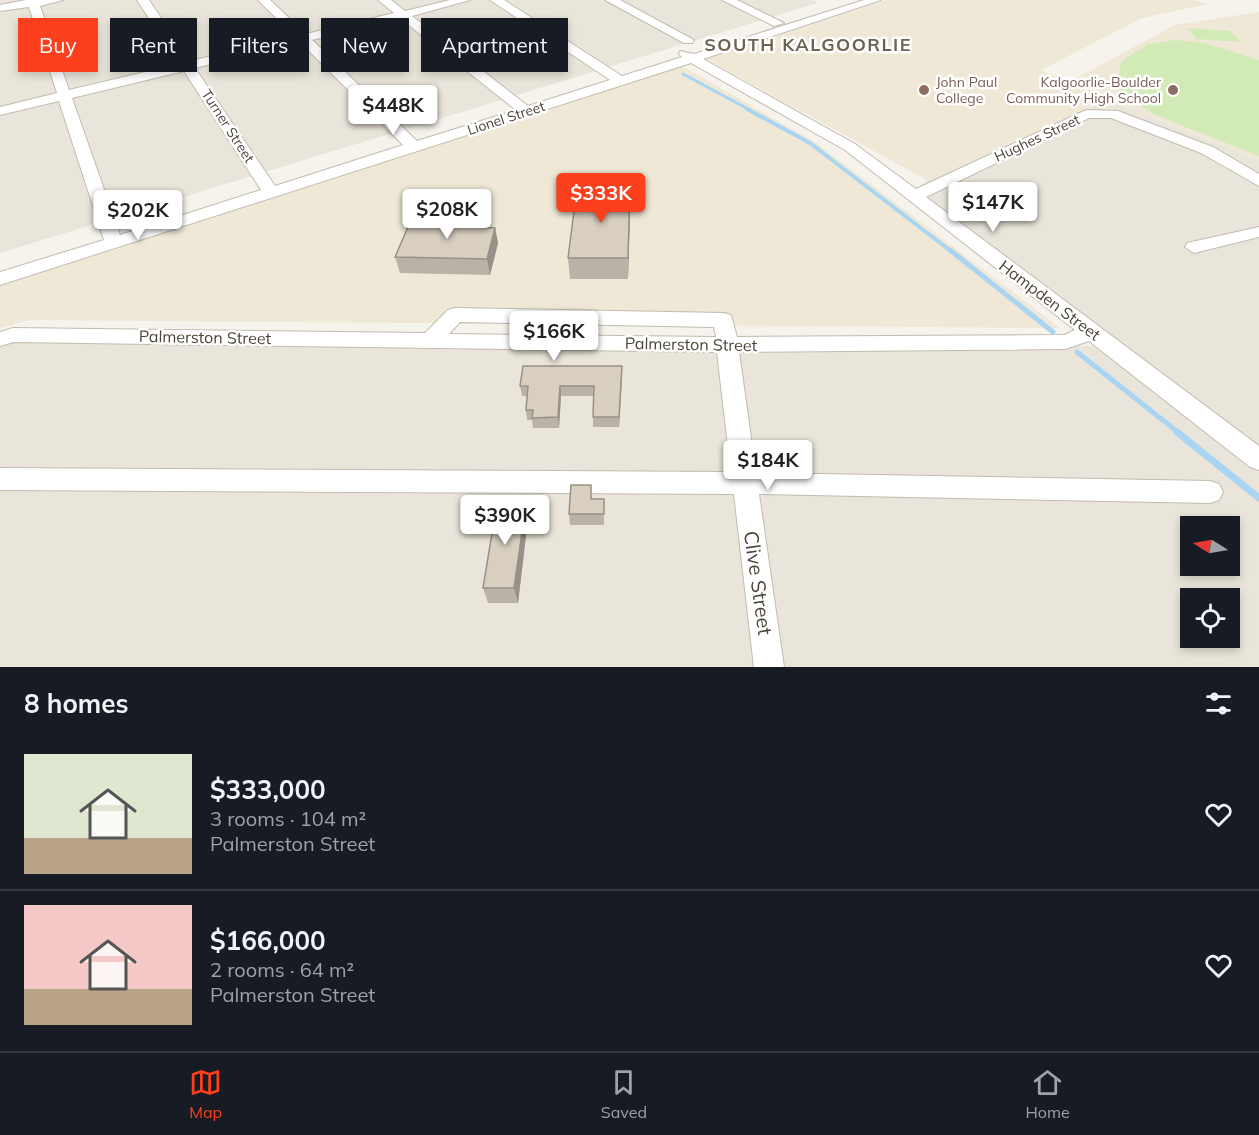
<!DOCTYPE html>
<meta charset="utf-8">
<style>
:root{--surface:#171b24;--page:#242831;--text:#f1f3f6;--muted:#9ea1a6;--line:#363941;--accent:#fc3f1d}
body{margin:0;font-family:Mulish,sans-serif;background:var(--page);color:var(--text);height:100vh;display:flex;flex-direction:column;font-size:22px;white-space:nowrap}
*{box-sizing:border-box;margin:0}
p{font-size:20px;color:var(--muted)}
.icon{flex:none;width:33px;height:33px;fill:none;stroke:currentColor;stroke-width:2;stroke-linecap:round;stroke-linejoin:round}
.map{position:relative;height:667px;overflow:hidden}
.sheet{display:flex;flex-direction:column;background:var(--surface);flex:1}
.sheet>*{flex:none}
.hud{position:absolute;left:18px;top:18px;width:600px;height:54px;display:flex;gap:12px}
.needle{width:39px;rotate:281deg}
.buttons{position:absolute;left:1180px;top:516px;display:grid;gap:12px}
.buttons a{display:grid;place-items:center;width:60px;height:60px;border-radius:0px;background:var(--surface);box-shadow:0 3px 9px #0003;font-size:30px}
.price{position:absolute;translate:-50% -51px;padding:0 14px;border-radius:6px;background:#fff;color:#222;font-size:20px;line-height:39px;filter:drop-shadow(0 2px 3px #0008)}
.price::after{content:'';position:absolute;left:50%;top:36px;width:18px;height:14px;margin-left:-9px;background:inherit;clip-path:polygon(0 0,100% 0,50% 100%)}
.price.selected{background:var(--accent);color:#fff}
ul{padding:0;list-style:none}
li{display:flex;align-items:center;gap:18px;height:150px;padding:0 24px}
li+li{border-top:2px solid var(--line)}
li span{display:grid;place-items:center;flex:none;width:168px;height:120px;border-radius:0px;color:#555}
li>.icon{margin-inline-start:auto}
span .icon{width:72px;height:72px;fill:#fffc;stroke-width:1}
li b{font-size:26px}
h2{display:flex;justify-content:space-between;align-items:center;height:72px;padding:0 24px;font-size:26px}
.chip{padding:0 21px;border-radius:0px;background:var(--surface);box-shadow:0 3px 9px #0003;font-size:21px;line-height:54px}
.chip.selected{background:var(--accent);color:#fff}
.dock{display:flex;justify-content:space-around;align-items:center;height:84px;border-top:2px solid var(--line);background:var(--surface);font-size:16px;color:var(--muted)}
.dock a{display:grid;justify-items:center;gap:3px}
.dock .selected{color:var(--accent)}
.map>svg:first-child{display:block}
.residential{fill:#eae5da;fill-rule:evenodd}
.education{fill:#efe8d6}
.green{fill:#d2eab5}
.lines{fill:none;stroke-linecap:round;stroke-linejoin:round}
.stream-far3{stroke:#a9d4f2;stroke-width:3}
.stream-far2{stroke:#a9d4f2;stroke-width:4}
.stream-far1{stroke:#a9d4f2;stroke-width:5}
.stream{stroke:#a9d4f2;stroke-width:7}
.minor-casing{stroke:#c2bbae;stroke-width:2}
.minor{fill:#fff;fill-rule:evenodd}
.wall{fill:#bab2a6}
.shaded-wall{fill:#979187}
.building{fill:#d8cfc1;stroke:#979187;stroke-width:1.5}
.education-dot{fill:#8d6e63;stroke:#fff;stroke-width:2}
.labels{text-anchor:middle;stroke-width:5;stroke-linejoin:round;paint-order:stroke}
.far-education-label{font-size:14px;fill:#785e54;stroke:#fff;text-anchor:start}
.far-street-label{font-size:14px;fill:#4b4439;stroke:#fff}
.street-label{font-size:16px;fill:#4b4439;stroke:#fff}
.far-district-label{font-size:18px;font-weight:bold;letter-spacing:1.5px;fill:#6e6250;stroke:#fff}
.near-street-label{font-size:20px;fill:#4b4439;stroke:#fff}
</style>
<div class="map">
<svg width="1259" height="667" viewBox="0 0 1259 667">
<rect width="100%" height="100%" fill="#f6f3ec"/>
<!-- residential -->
<g class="residential">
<polygon points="0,0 812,0 818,3 0,253"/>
<path d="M1103,98L1259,160V667H0V339L13,335L1102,346L915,196L927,180L1095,105ZM1191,526H1230V566H1191ZM1191,598H1230V638H1191Z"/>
</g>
<!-- education -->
<g class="education">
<polygon points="886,0 1194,0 1208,4 1142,18 1041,70 1069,82 1175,25 1259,12 1259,160 1104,98 1095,105 927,180 706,59"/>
<polygon points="682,66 818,144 1060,328 29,320 0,328 0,286"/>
</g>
<!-- green -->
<g class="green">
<polygon points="1187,28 1229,31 1242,42 1197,39"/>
<polygon points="1175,40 1204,43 1259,60 1259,156 1155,115 1118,89 1116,84 1122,61 1148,44"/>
</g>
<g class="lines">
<!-- stream-far3 -->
<polyline class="stream-far3" points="683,74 750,110"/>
<!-- stream-far2 -->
<polyline class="stream-far2" points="747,109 810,143 952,252"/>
<!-- stream-far1 -->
<g class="stream-far1">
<polyline points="950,250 1053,332"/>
<polyline points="1077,352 1179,433"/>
</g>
<!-- stream -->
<polyline class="stream" points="1177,432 1259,498"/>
<!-- minor casing -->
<g class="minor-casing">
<g id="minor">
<path d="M26,0H63L40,6L69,90L179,64L137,0H149L190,61L295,37L258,0H270L306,34L394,13L378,0H391L405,11L450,0H470L412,16L528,106L610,80L490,0H504L622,76L682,57L679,54L680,51L694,54L864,0H881L703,59L855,144L916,189L1086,110L1118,111L1213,147L1259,174V186L1201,153L1111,118H1089L926,197L1259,446V470L1250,467L1089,341L1065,349L739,352L756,473L1210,481L1219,484L1223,492L1219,500L1210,503L759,494L784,667H754L734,494L0,490V468L731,472L717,352L14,342L0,346V332L13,328L425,333L448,310L455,308L724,313L731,315L737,337L1064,335L1075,330L845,150L691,63L0,285V272L104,240L59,101L0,115V107L57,93L29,7L0,11V5ZM401,19L516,110L417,141L312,40ZM301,43L403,145L275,186L195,68ZM184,71L261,190L120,235L72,98ZM460,322L714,327L716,337L449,334Z"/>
<polygon points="605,0 620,0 694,40 692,43 684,43"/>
<polygon points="722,0 737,0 784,23 774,26"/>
<polygon points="1259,227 1259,237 1194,253 1185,247 1187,243"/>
</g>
</g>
<!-- minor -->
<use href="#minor" class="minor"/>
</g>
<!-- wall -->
<g class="wall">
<polygon points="476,33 510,46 491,52 477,42"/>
<polygon points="630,208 628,279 570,279 568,258"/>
<polygon points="476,219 478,227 495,228 498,243 490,275 400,273 395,257 427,227"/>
<polygon points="622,366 619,427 593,427 593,396 561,396 559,428 533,428 532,420 527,420 526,410 527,396 522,396 520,386"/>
<polygon points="592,499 604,499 604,525 570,525 569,514"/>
<polygon points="528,519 518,603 488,603 483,588"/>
</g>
<!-- shaded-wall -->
<g class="shaded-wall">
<polygon points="509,37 510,46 491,52 490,43"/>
<polygon points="630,188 630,208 628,279 628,258"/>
<polygon points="495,228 498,243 490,275 487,259"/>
<polygon points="622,366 622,376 619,427 619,417"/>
<polygon points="560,386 561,396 559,428 558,417"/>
<polygon points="526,504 528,519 518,603 514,588"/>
</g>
<!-- building -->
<g class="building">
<polygon points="495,28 509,37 490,43 476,33"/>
<polygon points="577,188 630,188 628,258 568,258"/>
<polygon points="430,218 476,219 474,227 495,228 487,259 395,257 408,227 427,227"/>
<polygon points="523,366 622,366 619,417 593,417 594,386 560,386 558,417 532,418 533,410 526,410 528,386 520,386"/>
<polygon points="571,485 591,485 591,499 604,499 604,514 569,514"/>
<polygon points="497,503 526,504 514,588 483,588"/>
</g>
<!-- markers -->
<g class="education-dot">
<circle cx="924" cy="90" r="6"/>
<circle cx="1173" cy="90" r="6"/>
</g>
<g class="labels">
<!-- far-education labels -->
<g class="far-education-label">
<text x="936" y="87">John Paul<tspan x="936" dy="16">College</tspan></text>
<text x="1161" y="87" text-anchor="end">Kalgoorlie-Boulder<tspan x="1161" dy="16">Community High School</tspan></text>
</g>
<!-- far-street labels -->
<g class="far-street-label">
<text transform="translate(506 118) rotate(-18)" y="5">Lionel Street</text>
<text transform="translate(228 126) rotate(57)" y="5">Turner Street</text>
<text transform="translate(1037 138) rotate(-25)" y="5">Hughes Street</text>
</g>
<!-- street labels -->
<g class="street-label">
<text transform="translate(1050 300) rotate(37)" y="6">Hampden Street</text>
<text transform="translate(205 337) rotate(1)" y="6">Palmerston Street</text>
<text transform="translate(691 344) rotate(1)" y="6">Palmerston Street</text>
</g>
<!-- far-district labels -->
<g class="far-district-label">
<text x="808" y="51">SOUTH KALGOORLIE</text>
</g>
<!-- near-street labels -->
<g class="near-street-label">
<text transform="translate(758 583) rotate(82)" y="7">Clive Street</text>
</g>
</g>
</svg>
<div class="buttons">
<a><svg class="needle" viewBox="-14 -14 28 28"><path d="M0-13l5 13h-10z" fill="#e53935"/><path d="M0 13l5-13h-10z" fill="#9ea1a6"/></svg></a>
<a><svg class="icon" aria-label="locate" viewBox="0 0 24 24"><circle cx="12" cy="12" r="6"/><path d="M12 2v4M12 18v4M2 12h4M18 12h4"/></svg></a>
</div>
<b class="price" style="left:393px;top:136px">$448K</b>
<b class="price selected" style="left:601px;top:224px">$333K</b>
<b class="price" style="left:993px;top:233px">$147K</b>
<b class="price" style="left:447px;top:240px">$208K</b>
<b class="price" style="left:138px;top:241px">$202K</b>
<b class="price" style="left:554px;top:362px">$166K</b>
<b class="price" style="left:768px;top:491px">$184K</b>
<b class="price" style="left:505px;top:546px">$390K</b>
<div class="hud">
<a class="chip selected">Buy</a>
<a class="chip">Rent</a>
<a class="chip">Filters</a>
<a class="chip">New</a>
<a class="chip">Apartment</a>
</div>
</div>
<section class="sheet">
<h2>8 homes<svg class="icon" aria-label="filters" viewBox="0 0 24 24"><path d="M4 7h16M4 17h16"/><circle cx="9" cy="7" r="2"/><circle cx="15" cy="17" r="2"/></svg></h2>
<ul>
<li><span style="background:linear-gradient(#dfe7d0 70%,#b9a48a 0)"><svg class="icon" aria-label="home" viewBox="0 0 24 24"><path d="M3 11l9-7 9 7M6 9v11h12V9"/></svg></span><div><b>$333,000</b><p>3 rooms · 104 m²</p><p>Palmerston Street</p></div><svg class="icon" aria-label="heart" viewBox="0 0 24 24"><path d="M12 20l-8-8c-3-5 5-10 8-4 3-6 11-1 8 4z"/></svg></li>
<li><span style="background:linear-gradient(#f6c9c9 70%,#b9a48a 0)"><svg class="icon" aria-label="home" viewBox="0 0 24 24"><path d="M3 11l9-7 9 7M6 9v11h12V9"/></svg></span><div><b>$166,000</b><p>2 rooms · 64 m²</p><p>Palmerston Street</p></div><svg class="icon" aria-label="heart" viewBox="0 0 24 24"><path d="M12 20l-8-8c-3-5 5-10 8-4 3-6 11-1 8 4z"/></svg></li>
</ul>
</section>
<nav class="dock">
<a class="selected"><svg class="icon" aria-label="map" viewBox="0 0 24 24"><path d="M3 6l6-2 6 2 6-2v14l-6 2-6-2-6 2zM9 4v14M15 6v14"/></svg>Map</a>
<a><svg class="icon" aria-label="saved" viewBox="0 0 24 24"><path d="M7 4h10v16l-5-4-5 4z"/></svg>Saved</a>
<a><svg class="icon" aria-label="home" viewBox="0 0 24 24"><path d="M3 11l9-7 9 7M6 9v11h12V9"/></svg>Home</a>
</nav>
